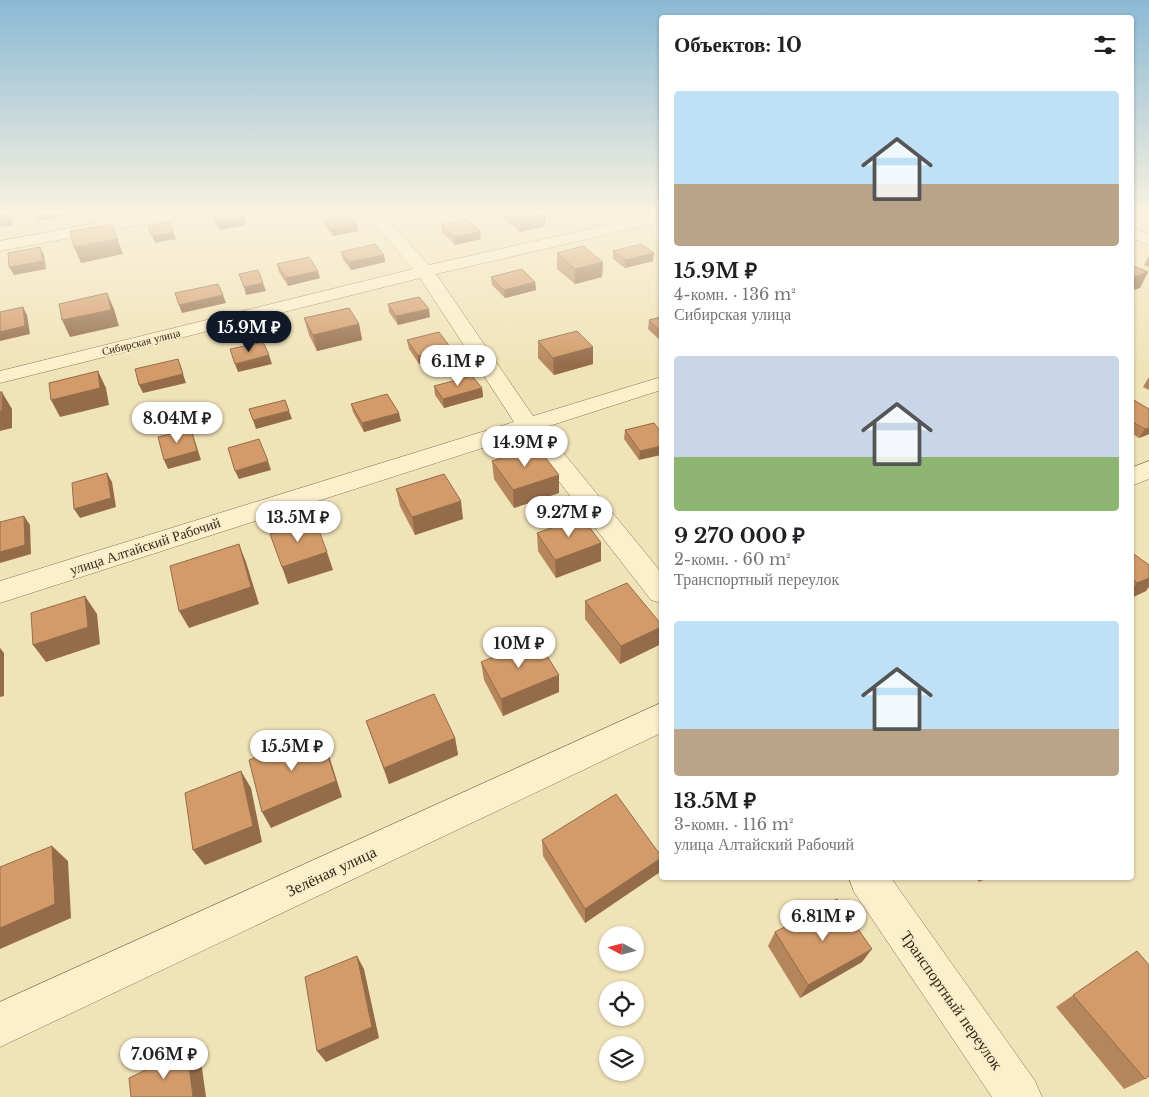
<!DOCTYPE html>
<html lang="ru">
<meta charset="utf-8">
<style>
:root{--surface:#fff;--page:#f2f2f2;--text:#202124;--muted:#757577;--accent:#111827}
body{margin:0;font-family:"Libre Baskerville",serif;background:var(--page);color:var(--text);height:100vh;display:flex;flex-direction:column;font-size:19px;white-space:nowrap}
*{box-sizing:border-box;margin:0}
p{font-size:16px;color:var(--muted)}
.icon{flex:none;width:28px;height:28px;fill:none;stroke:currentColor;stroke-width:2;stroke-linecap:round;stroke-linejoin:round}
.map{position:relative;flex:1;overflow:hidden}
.panel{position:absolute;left:659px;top:15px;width:475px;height:865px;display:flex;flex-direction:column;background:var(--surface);border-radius:5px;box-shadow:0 1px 4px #0004}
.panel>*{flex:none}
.needle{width:32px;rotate:277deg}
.tools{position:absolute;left:599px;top:926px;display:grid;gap:10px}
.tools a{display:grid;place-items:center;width:45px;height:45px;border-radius:50%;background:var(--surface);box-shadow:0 1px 4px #0004;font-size:25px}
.price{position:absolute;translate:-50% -42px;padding:0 11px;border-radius:18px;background:#fff;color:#222;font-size:16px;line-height:32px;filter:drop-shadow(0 1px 2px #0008)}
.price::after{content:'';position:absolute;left:50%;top:30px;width:15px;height:11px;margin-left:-8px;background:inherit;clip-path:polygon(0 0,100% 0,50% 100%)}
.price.on{background:var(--accent);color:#fff}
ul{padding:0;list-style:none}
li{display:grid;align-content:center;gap:10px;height:265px;padding:0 15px}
li span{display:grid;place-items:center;height:155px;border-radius:5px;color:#555}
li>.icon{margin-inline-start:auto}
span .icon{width:90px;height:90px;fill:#fffc;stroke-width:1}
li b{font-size:21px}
h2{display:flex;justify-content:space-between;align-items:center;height:60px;padding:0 15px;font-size:21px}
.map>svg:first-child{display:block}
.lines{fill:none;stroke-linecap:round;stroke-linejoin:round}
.street-casing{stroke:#887252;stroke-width:1}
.street{fill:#fcf0cc;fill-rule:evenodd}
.wall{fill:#b5855b}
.shaded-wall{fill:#946c4a}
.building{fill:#d39b6a;stroke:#946c4a}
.labels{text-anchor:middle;stroke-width:4;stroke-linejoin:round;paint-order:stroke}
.far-street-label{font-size:11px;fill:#362819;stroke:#f8edc8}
.street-label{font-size:14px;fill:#362819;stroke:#f8edc8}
.near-street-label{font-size:16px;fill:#362819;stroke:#f8edc8}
</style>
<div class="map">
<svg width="1149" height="1097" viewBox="0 0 1149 1097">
<rect width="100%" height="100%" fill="#f1e3b8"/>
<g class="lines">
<!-- street casing -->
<g class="street-casing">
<g id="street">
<polygon points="151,213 184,213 182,216 176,218 0,251 0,241"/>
<polygon points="365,213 382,213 429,265 661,213 661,222 436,274 533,416 661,377 661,390 543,428 661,572 661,603 651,600 523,435 0,603 0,581 514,422 420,278 0,383 0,371 413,269"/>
<polygon points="1131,227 1149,234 1149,245 1131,238"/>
<polygon points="1149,461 1149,479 1131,486 1131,468"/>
<polygon points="661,703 661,733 0,1047 0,1002"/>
<polygon points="849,878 891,878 1035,1081 1042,1097 992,1097 854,892"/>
</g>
</g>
<!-- street -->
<use href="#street" class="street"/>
</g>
<!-- wall -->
<g class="wall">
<polygon points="501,213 545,213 545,226 520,232 501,216"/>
<polygon points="573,213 602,213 580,218"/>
<polygon points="213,214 244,217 246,225 220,230 215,221"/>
<polygon points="323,219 357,223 358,231 333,236 325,226"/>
<polygon points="441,225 481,239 455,245 442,232"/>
<polygon points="613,251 653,261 625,268 613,259"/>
<polygon points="341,252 384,255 385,262 351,270 343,259"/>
<polygon points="557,253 603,262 602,277 575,284 557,269"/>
<polygon points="1148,257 1149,257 1149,267 1144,265"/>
<polygon points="277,264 320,278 288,286 279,272"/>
<polygon points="491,277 535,282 536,290 505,298 492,285"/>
<polygon points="388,304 430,317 398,325 389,312"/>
<polygon points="661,317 661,341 648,329 649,320"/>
<polygon points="304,318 359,324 362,340 317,351 309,335"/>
<polygon points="407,340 450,347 452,356 419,364 409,349"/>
<polygon points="538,341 593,347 593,364 554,375 538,358"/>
<polygon points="1149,377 1149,390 1143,387"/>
<polygon points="434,386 482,388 483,397 444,408 435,395"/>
<polygon points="1131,399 1149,434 1139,438 1131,433"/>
<polygon points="351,404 401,421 364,432 353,412"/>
<polygon points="654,423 639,460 624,439 625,430"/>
<polygon points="492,461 559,493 514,508 494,479"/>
<polygon points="396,489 463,519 415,535 400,506"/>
<polygon points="537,533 601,543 601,561 556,578 538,551"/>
<polygon points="1131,552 1146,591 1131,598"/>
<polygon points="585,601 661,644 620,664 585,619"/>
<polygon points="481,662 559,675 559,692 503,716 484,680"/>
<polygon points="366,721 455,738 458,755 389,784"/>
<polygon points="542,840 660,872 585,923 543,856"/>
<polygon points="976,878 987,878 979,882"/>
<polygon points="775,932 862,962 800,998 768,946"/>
<polygon points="1137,951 1145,1079 1124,1089 1056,1007"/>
</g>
<!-- shaded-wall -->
<g class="shaded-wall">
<polygon points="0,213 11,213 13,225 0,227"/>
<polygon points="34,213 67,213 68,215 38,221"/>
<polygon points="539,213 545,213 545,226 520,232 519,217"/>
<polygon points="580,213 602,213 580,218"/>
<polygon points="244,217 246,225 220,230 218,222"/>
<polygon points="357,223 358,231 333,236 331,229"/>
<polygon points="112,224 123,254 81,263 74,247"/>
<polygon points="480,231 481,239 455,245 454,237"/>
<polygon points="173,232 176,239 155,243 152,236"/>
<polygon points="40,247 44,255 46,269 14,275 9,267"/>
<polygon points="654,253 653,261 625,268 626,260"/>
<polygon points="384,255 385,262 351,270 349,262"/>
<polygon points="603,262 602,277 575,284 575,269"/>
<polygon points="318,271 320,278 288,286 286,278"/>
<polygon points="1148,272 1140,288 1131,291 1131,278"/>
<polygon points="535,282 536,290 505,298 504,290"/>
<polygon points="263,283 266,291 246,295 244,287"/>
<polygon points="107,293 114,309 119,326 70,337 62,320"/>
<polygon points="223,295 226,303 182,313 179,305"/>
<polygon points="23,307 27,315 30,334 0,341 0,332"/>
<polygon points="429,309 430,317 398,325 396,316"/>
<polygon points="359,324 362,340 317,351 313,335"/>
<polygon points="450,347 452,356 419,364 418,356"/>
<polygon points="593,347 593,364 554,375 553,358"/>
<polygon points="269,355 272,364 238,372 235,364"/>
<polygon points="178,359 186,383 143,393 139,385"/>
<polygon points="98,371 106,388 109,405 60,417 51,400"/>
<polygon points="482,388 483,397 444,408 443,399"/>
<polygon points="2,392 12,409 12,428 0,431 0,411"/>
<polygon points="289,411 292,419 256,429 253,420"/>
<polygon points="399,413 401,421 364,432 362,423"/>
<polygon points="1149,428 1149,434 1139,438 1145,429"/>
<polygon points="191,429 194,438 201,460 168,469 164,460"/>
<polygon points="661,446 661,455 639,460 640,451"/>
<polygon points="268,461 271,470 239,479 235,471"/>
<polygon points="107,473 112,482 116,507 80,518 74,509"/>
<polygon points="559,475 559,493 514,508 513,490"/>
<polygon points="461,501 463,519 415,535 412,517"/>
<polygon points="24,516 30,525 31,554 0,563 0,552"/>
<polygon points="601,543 601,561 556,578 555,560"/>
<polygon points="239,544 246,562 259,604 189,628 179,611"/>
<polygon points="327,552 333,570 288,584 282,567"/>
<polygon points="1149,578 1149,587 1146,591 1131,598 1131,591 1137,583"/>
<polygon points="85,596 97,614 100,644 46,662 33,645"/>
<polygon points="661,627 661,644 620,664 621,646"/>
<polygon points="0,648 4,653 4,696 0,697"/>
<polygon points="559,675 559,692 503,716 501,699"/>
<polygon points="320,732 327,749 342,797 271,828 262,812"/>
<polygon points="455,738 458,755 389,784 384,768"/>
<polygon points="241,771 251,788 262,842 205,865 193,850"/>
<polygon points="52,846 68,861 71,918 0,949 0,928"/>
<polygon points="661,858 660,872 585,923 585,909"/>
<polygon points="872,949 862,962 800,998 808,985"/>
<polygon points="357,956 364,969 379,1038 326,1062 317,1051"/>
<polygon points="187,1050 201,1061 206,1097 193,1097"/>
</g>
<!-- building -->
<g class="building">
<polygon points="217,213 241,213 244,217 218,222 213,214"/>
<polygon points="514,213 539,213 519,217"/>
<polygon points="348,214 357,223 331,229 323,219"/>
<polygon points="467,219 480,231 454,237 441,225"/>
<polygon points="169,222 173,232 152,236 148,226"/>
<polygon points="112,224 117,239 74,247 70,231"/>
<polygon points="375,244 384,255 349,262 341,252"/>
<polygon points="641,244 654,253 626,260 613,251"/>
<polygon points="583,246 603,262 575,269 557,253"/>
<polygon points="40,247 43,261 9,267 8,253"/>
<polygon points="309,257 318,271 286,278 277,264"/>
<polygon points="1131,265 1148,272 1131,278"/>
<polygon points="522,269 535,282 504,290 491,277"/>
<polygon points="258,270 263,283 244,287 239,274"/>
<polygon points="218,284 223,295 179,305 175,293"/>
<polygon points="107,293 111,310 62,320 59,304"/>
<polygon points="419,297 429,309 396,316 388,304"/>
<polygon points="23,307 25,326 0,332 0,312"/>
<polygon points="349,308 359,324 313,335 304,318"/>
<polygon points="661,317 661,332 649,320"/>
<polygon points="577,331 593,347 553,358 538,341"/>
<polygon points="439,332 450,347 418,356 407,340"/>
<polygon points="263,342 269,355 235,364 230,349"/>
<polygon points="178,359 183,374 139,385 135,369"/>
<polygon points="98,371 100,388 51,400 49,383"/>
<polygon points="472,376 482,388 443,399 434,386"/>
<rect x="0" y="392" width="2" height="19"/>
<polygon points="387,394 399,413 362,423 351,404"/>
<polygon points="1131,399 1132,399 1149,409 1149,428 1145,429 1131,421"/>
<polygon points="285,400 289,411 253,420 249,409"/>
<polygon points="654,423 661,432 661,446 640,451 625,430"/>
<polygon points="191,429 197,451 164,460 158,437"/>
<polygon points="259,439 268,461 235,471 228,448"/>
<polygon points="537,447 559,475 513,490 492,461"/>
<polygon points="107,473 111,498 74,509 72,483"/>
<polygon points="444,474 461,501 412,517 396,489"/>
<polygon points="24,516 25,545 0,552 0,522"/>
<polygon points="582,517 601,543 555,560 537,533"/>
<polygon points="315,520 327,552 282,567 270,534"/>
<polygon points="239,544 251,587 179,611 170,566"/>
<polygon points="1131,552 1149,565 1149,578 1137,583 1131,578"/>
<polygon points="627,583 661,624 661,627 621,646 585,601"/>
<polygon points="85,596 88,627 33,645 31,613"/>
<polygon points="537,640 559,675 501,699 481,662"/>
<polygon points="434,694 455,738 384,768 366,721"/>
<polygon points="320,732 336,781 262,812 249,760"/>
<polygon points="241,771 253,826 193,850 185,793"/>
<polygon points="616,794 661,856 661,858 585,909 542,840"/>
<polygon points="52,846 55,904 0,928 0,867"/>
<polygon points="837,899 872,949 808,985 775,932"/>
<polygon points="1137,951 1149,965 1149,1076 1145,1079 1073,995"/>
<polygon points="357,956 372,1027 317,1051 305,977"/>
<polygon points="187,1050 193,1097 131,1097 129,1078"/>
</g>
<!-- sky -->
<linearGradient id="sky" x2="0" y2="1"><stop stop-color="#8ab9d5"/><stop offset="0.58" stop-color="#f9f2df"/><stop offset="1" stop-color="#f9f2df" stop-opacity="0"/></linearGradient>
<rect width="1149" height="366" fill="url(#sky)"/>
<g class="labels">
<!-- far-street labels -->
<g class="far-street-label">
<text transform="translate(141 342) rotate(-14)" y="4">Сибирская улица</text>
</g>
<!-- street labels -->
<g class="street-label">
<text transform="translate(145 546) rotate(-18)" y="5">улица Алтайский Рабочий</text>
</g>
<!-- near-street labels -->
<g class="near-street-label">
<text transform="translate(331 871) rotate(-25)" y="6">Зелёная улица</text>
<text transform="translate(952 1000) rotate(55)" y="6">Транспортный переулок</text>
</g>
</g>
</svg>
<div class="tools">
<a><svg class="needle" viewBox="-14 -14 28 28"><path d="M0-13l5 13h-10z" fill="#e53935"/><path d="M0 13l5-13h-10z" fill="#757577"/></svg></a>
<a><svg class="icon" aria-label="locate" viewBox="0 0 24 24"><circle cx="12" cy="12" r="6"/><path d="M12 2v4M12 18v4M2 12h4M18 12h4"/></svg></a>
<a><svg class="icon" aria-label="layers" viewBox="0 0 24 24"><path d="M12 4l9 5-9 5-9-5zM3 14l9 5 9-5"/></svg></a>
</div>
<b class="price on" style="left:249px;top:353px">15.9M ₽</b>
<b class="price" style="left:458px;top:387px">6.1M ₽</b>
<b class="price" style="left:177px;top:444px">8.04M ₽</b>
<b class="price" style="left:525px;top:468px">14.9M ₽</b>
<b class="price" style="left:569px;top:538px">9.27M ₽</b>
<b class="price" style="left:298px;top:543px">13.5M ₽</b>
<b class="price" style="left:519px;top:669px">10M ₽</b>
<b class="price" style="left:292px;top:772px">15.5M ₽</b>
<b class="price" style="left:823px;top:942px">6.81M ₽</b>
<b class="price" style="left:164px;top:1080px">7.06M ₽</b>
<section class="panel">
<h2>Объектов: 10<svg class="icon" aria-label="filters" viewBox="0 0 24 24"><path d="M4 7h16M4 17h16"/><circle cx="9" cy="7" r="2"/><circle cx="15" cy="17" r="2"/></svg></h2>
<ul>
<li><span style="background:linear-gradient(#bfe0f5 60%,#b9a48a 0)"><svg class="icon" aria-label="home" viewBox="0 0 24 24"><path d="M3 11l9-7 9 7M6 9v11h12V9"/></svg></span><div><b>15.9M ₽</b><p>4-комн. · 136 m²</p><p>Сибирская улица</p></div></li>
<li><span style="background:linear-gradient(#c9d6e8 65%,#8fb573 0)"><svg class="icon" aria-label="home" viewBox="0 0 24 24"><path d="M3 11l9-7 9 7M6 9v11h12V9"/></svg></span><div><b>9 270 000 ₽</b><p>2-комн. · 60 m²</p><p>Транспортный переулок</p></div></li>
<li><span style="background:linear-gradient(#bfe0f5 70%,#b9a48a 0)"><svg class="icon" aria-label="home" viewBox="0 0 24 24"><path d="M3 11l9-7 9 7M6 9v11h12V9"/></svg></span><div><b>13.5M ₽</b><p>3-комн. · 116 m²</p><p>улица Алтайский Рабочий</p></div></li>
</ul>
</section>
</div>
